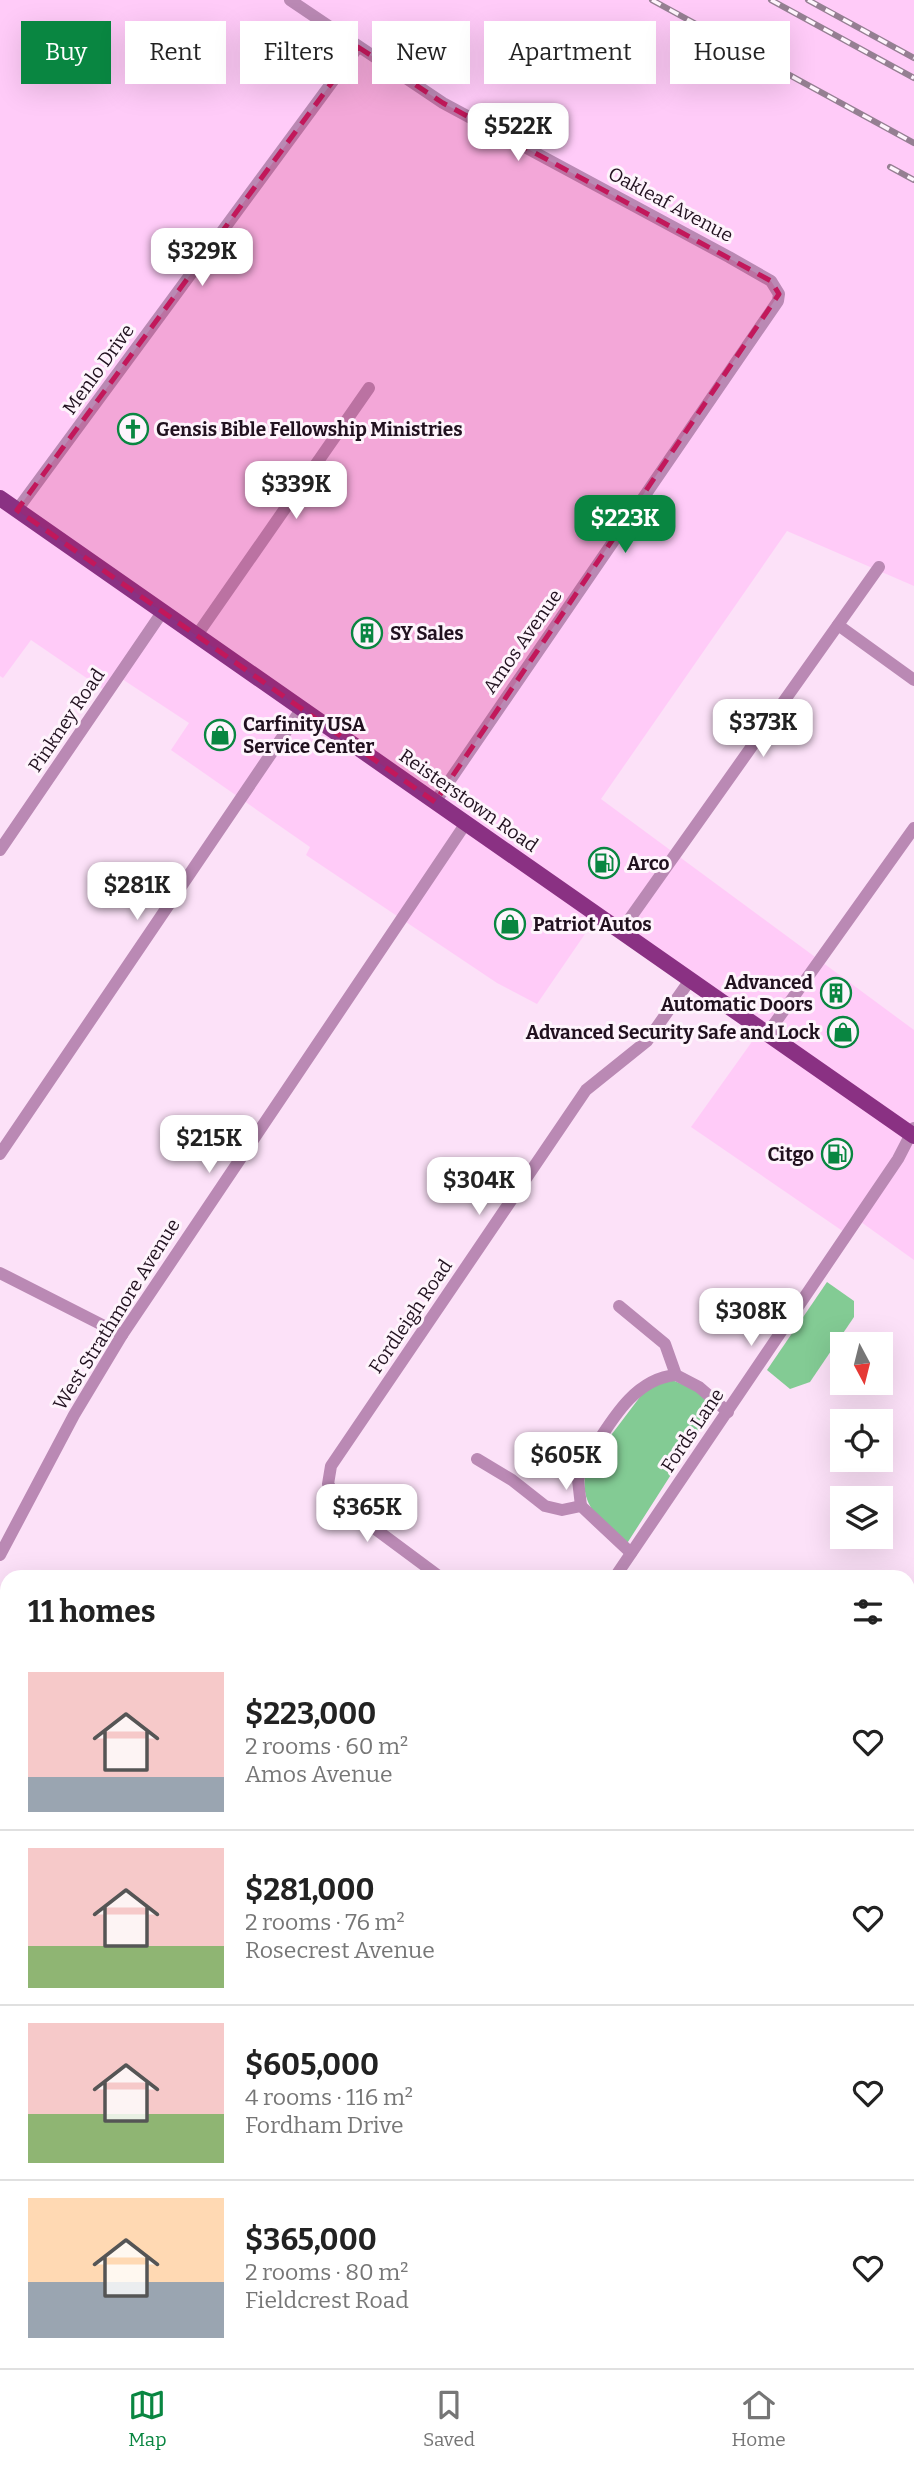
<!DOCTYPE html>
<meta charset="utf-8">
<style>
:root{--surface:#fff;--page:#f2f2f2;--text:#222;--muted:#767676;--line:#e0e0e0;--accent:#098641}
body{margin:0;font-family:Bitter,serif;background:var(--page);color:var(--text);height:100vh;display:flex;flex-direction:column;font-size:26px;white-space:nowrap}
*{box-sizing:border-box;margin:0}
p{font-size:23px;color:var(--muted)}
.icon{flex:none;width:38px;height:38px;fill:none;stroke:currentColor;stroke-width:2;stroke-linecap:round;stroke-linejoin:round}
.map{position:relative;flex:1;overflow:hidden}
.sheet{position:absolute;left:0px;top:1570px;width:915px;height:800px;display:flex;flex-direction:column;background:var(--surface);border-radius:21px 21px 0 0;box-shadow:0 7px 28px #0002}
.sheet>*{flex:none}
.banner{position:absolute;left:21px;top:21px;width:873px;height:63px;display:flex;gap:14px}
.needle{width:46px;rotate:173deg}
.buttons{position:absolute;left:830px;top:1332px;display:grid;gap:14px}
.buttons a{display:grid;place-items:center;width:63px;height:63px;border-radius:0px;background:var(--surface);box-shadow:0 7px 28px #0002;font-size:35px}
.price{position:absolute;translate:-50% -60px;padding:0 16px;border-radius:14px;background:#fff;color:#222;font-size:23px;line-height:46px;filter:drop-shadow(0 2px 4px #0008)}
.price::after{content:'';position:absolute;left:50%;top:42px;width:21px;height:16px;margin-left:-10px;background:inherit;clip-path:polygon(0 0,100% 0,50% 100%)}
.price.on{background:var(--accent);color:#fff}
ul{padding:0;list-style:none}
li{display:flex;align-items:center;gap:21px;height:175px;padding:0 28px}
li+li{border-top:2px solid var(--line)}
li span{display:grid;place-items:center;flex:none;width:196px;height:140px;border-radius:0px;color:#555}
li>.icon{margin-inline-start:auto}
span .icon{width:84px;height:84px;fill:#fffc;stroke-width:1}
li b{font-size:30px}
h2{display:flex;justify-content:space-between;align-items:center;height:84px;padding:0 28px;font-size:30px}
.pill{padding:0 24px;border-radius:0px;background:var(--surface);box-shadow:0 7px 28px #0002;font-size:24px;line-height:63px}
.pill.on{background:var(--accent);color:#fff}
.dock{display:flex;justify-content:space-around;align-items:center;height:98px;border-top:2px solid var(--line);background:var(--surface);font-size:19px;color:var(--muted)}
.dock a{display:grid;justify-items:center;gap:4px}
.dock .on{color:var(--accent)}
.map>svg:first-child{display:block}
.built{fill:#ffcbf8}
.green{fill:#83cb94}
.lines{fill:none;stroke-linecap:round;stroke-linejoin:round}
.minor{stroke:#ba89b4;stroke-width:12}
.major{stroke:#8a3183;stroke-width:16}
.rail-casing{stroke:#957f92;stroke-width:6}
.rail{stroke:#fef4fc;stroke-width:3.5;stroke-dasharray:10;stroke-linecap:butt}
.marked{fill:#c2185b;fill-opacity:0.2;stroke:#c2185b;stroke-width:5;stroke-dasharray:14 9;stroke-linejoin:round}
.labels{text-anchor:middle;stroke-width:6;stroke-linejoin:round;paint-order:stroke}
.street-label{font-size:19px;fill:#21111f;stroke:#fef4fc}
.poi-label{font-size:19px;font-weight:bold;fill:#21111f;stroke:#fef4fc;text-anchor:start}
</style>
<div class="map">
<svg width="914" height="2368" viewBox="0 0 914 2368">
<rect width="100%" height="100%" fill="#fce1f8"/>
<!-- built -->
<polygon class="built" points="0,0 914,0 914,586 787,531 601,799 914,1030 914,1260 854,1217 844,1232 691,1127 761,1029 598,915 537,1004 497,983 306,855 310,847 171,750 189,723 119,677 107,692 31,640 3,678 0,676"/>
<!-- green -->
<g class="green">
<polygon points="827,1282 854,1301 854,1317 810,1382 790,1389 767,1370"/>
<path d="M672,1380L699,1391L713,1409L626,1545C602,1520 576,1506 587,1467L649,1385Z"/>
</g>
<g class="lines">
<!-- minor -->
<g class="minor">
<polyline points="290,0 443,103 729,257 771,281 779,294 778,301 435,802"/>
<polyline points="17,510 358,47"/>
<polyline points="838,625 914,680"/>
<polyline points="197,635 369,388"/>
<polyline points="0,850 163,611"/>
<polyline points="621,931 879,567"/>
<polyline points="767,1034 914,828"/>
<polyline points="0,1154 302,708"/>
<polyline points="0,1273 122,1335"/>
<polyline points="619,1306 665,1344 676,1375 699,1387 728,1412"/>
<polyline points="477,1459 512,1480 545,1506 562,1510 581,1506 631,1553"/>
<path d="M581,1506L578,1480L582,1466C606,1432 629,1379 676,1375"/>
<polyline points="0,1555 74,1415 122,1335 466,823"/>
<polyline points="440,1577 339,1502 328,1484 331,1466 586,1090 647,1041 690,980"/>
<polyline points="615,1577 898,1159 914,1128"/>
<polyline points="908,1604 914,1594"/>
<polyline points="908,1678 914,1682"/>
<polyline points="908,1844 914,1837"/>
<polyline points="908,2081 914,2074"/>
</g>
<!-- major -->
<g class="major">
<polyline points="0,498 914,1136"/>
<polyline points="0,2081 7,2085"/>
<polyline points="506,2362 513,2368"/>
</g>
<!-- rail casing -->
<g class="rail-casing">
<g id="rail">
<polyline points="652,0 914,143"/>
<polyline points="771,0 914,78"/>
<polyline points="808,0 914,58"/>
<polyline points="890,167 914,180"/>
</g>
</g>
<!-- rail -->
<use href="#rail" class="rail"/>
</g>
<!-- marked area -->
<path class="marked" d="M358,47L443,103L771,281L779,294L435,802L17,510Z"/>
<!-- icons -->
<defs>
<g id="church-ring" transform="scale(1.575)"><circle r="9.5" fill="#fef4fc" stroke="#098641" stroke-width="1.5"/><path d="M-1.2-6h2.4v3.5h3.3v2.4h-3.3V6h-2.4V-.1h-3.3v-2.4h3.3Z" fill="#098641"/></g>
<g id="building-ring" transform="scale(1.575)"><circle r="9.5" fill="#fef4fc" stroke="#098641" stroke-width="1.5"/><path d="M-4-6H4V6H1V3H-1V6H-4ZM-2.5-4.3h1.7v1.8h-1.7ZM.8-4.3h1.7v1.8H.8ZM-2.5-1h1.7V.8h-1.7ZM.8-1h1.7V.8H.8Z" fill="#098641"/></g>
<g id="shop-ring" transform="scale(1.575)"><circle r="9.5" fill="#fef4fc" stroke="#098641" stroke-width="1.5"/><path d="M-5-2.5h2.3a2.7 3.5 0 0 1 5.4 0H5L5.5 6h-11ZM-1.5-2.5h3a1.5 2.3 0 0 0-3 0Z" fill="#098641"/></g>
<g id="fuel-ring" transform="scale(1.575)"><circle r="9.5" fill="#fef4fc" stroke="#098641" stroke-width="1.5"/><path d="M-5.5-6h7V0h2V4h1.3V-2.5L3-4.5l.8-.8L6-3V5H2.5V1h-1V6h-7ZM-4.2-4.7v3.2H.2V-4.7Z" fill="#098641"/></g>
</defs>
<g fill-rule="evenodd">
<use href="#church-ring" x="133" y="429"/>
<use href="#building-ring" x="367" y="633"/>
<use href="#shop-ring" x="220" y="735"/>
<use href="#fuel-ring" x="604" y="863"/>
<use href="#shop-ring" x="510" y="924"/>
<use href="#building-ring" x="836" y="993"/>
<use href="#shop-ring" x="843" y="1032"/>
<use href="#fuel-ring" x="837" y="1154"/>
</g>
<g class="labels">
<!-- street labels -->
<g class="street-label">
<text transform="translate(671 204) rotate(28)" y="7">Oakleaf Avenue</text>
<text transform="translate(98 369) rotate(-54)" y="7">Menlo Drive</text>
<text transform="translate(522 641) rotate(-55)" y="7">Amos Avenue</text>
<text transform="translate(66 720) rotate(-56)" y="7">Pinkney Road</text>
<text transform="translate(469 800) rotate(35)" y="7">Reisterstown Road</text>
<text transform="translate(116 1314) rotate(-58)" y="7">West Strathmore Avenue</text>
<text transform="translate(410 1316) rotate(-56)" y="7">Fordleigh Road</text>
<text transform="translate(692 1430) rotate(-56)" y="7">Fords Lane</text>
</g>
<!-- poi labels -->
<g class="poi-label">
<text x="156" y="436">Gensis Bible Fellowship Ministries</text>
<text x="390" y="640">SY Sales</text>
<text x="243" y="731">Carfinity USA<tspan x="243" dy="22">Service Center</tspan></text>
<text x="627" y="870">Arco</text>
<text x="533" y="931">Patriot Autos</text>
<text x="813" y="989" text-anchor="end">Advanced<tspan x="813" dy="22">Automatic Doors</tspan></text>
<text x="820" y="1039" text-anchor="end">Advanced Security Safe and Lock</text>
<text x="814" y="1161" text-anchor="end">Citgo</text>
</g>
</g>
</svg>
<div class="buttons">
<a><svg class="needle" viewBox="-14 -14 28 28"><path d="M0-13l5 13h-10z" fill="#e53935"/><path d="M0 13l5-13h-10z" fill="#767676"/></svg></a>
<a><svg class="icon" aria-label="locate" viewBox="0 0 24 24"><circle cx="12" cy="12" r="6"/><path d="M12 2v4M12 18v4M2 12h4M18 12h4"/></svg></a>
<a><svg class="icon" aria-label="layers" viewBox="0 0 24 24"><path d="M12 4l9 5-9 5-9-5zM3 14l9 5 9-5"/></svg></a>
</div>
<b class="price" style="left:518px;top:163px">$522K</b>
<b class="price" style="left:202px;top:288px">$329K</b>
<b class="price" style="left:296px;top:521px">$339K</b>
<b class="price on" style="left:625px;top:555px">$223K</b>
<b class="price" style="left:763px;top:759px">$373K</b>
<b class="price" style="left:137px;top:922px">$281K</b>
<b class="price" style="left:209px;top:1175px">$215K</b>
<b class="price" style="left:479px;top:1217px">$304K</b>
<b class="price" style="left:751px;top:1348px">$308K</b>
<b class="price" style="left:566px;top:1492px">$605K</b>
<b class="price" style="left:367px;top:1544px">$365K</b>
<div class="banner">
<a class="pill on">Buy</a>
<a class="pill">Rent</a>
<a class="pill">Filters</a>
<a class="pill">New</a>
<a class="pill">Apartment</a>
<a class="pill">House</a>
</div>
<section class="sheet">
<h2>11 homes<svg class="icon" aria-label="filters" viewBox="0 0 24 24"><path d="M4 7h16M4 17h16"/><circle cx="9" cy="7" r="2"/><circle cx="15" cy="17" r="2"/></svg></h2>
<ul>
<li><span style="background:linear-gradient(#f6c9c9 75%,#9aa5b1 0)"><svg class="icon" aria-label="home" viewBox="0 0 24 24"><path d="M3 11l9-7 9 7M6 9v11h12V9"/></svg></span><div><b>$223,000</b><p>2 rooms · 60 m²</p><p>Amos Avenue</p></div><svg class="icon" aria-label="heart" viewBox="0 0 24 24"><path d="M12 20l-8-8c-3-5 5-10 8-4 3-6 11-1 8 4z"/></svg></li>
<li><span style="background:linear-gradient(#f6c9c9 70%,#8fb573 0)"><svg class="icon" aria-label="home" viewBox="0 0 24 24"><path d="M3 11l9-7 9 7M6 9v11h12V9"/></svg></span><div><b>$281,000</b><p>2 rooms · 76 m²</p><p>Rosecrest Avenue</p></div><svg class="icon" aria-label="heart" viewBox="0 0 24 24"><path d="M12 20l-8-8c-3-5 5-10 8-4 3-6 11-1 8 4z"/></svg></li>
<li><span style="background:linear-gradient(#f6c9c9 65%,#8fb573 0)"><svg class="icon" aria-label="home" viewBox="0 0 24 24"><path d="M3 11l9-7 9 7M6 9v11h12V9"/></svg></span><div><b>$605,000</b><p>4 rooms · 116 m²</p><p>Fordham Drive</p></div><svg class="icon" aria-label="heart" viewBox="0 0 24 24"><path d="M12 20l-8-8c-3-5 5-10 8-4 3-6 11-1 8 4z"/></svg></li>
<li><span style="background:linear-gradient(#ffd9b3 60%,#9aa5b1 0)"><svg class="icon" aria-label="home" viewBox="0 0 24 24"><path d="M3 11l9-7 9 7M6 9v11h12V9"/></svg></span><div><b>$365,000</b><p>2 rooms · 80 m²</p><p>Fieldcrest Road</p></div><svg class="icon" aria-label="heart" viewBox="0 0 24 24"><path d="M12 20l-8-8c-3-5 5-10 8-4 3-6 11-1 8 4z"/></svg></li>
</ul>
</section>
</div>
<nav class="dock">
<a class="on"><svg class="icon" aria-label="map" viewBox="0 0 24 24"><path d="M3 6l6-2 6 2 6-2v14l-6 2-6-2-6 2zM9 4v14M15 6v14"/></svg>Map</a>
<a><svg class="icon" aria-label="saved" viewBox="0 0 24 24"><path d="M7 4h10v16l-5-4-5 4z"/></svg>Saved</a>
<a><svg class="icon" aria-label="home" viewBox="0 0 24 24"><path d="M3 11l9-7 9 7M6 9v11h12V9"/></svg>Home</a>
</nav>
